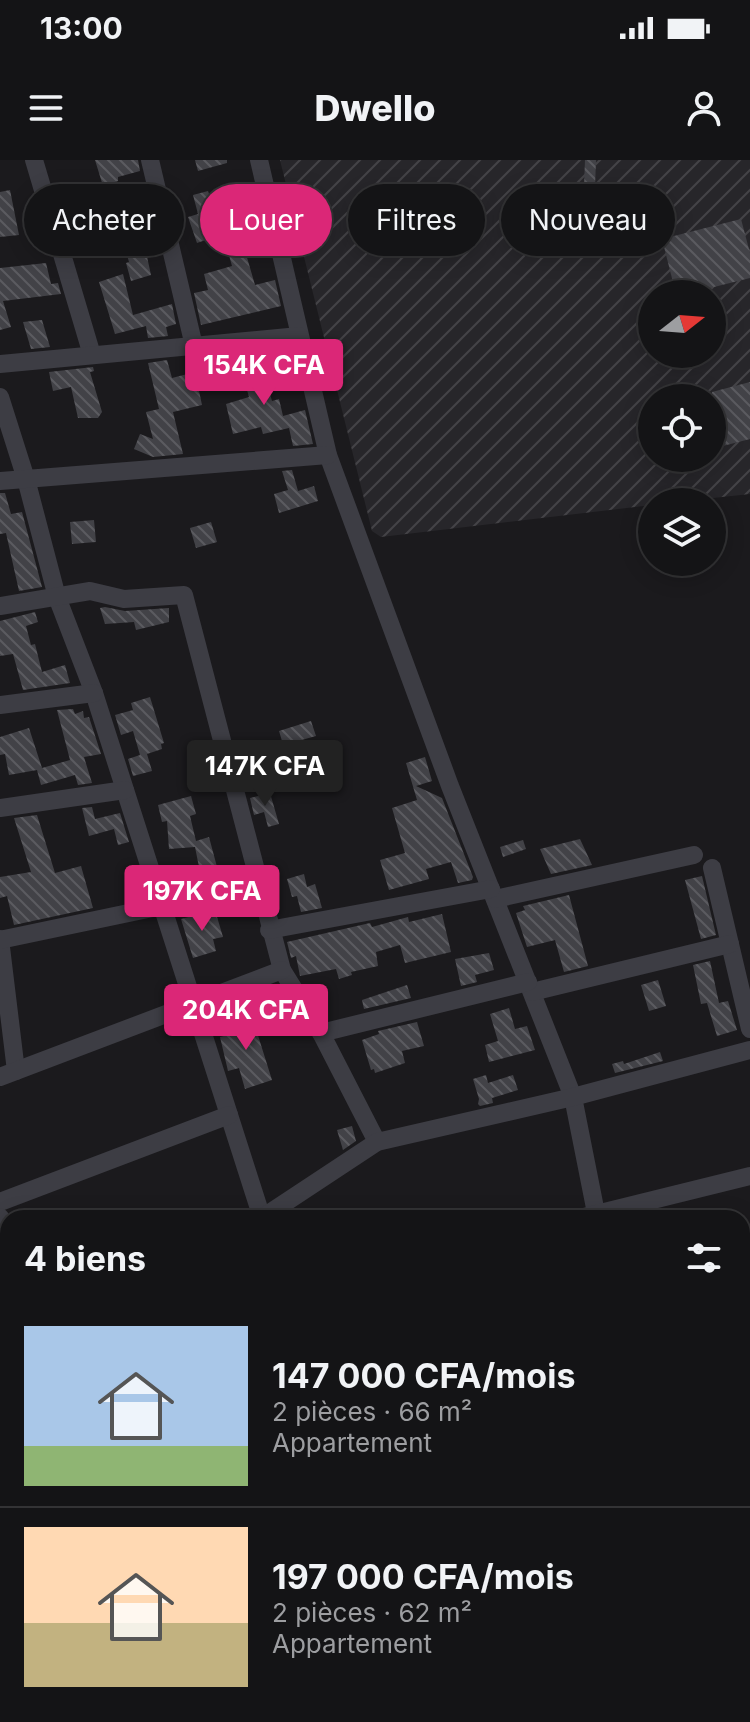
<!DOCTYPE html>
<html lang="fr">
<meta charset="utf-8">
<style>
:root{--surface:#141416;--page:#1d1d1f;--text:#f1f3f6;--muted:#9d9ea1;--line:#333335;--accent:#db2777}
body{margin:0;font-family:Inter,sans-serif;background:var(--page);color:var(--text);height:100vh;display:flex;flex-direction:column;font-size:30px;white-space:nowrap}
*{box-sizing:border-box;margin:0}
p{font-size:26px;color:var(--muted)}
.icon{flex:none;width:44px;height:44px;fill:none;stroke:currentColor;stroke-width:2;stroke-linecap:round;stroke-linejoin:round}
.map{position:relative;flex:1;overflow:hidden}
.panel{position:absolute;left:0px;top:1050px;width:750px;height:512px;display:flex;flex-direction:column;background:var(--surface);border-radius:24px 24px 0 0;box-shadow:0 4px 20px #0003,0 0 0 2px var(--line)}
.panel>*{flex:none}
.hud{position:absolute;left:24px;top:24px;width:702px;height:72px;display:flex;gap:16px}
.needle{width:52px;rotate:73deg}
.controls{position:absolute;left:638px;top:120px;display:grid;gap:16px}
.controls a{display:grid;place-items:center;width:88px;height:88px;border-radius:50%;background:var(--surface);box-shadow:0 4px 20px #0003,0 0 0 2px var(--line);font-size:40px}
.price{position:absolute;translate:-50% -68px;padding:0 18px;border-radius:8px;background:var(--accent);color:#fff;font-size:26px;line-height:52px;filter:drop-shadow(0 2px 4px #0008)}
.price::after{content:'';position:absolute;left:50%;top:48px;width:24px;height:18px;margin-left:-12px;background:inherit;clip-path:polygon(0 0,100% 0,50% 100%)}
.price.selected{background:#222;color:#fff}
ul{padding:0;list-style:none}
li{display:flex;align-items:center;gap:24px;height:200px;padding:0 24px}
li+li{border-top:2px solid var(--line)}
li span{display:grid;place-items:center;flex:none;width:224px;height:160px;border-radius:0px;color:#555}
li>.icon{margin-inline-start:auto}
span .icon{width:96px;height:96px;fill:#fffc;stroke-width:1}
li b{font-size:34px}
h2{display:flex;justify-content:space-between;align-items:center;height:96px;padding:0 24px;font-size:34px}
.chip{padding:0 28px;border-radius:36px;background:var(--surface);box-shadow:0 4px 20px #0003,0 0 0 2px var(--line);font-size:28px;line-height:72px}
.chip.selected{background:var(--accent);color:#fff}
.status{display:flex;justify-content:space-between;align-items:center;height:56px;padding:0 40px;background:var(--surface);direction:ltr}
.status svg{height:22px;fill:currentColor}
header{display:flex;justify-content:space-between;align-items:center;height:104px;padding:0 24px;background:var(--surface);font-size:36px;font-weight:800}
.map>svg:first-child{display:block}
.industrial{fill:url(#industrial-furrows);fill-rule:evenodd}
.building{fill:url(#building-back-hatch)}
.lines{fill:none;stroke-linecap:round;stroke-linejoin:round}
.minor{stroke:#3d3d44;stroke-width:18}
</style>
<div class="status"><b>13:00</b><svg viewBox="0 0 49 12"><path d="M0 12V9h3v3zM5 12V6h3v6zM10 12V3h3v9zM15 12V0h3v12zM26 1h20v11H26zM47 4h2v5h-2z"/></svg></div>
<header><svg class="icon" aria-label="menu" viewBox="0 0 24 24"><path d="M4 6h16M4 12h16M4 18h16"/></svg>Dwello<svg class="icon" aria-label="person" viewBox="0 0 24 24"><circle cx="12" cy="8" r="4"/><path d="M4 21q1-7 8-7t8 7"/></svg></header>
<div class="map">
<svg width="750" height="1562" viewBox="0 0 750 1562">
<defs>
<pattern id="industrial-furrows" width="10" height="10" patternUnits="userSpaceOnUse" patternTransform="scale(2)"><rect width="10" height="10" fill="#27262a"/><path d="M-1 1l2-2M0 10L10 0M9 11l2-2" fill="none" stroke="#444347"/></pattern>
<pattern id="building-back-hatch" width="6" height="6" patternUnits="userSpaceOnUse" patternTransform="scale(2)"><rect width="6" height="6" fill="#424247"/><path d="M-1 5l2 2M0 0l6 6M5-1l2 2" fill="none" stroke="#5b5b60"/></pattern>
</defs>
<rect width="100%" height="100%" fill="#1b1a1d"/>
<!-- industrial -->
<path class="industrial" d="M280,0H750V334L676,342H652V345L381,377L372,371ZM652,134H712V194H652ZM652,238H712V298H652Z"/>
<!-- building -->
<g class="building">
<polygon points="95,0 138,0 140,11 118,17 118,21 103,26"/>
<polygon points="195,0 227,0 227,3 198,11"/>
<polygon points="585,0 596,0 595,27 584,26"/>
<polygon points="253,28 267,88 246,94 255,125 275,120 281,146 201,165 194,133 208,130 204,114 232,106 223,74 197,83 188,57 198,54 193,35 208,31 211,39"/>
<polygon points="10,30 19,75 0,77 0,32"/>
<polygon points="741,59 750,93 750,118 686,134 676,134 662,79"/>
<polygon points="141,69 151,115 131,121 126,103 129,102 121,74"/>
<polygon points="46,103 51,124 58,123 61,134 3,141 11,167 0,170 0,108"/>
<polygon points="123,114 133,155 172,144 176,164 166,167 168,176 148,178 146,166 115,174 99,122"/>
<polygon points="42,160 50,187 31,189 23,162"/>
<polygon points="258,192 272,241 279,239 283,256 305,250 313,284 293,286 289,268 263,274 261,267 233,274 226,244 249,237 237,195"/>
<polygon points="167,200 172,218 195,212 202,245 173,252 183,294 153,297 134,289 140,274 153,279 146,252 159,249 148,203"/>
<polygon points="93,207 94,211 90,212 102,252 98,258 78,258 71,227 53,231 49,212"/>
<polygon points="750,222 750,279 715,288 712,277 712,232"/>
<polygon points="292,310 298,331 314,326 318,341 279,353 274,334 288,330 282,311"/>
<polygon points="0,333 5,333 11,354 22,352 42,427 19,431 6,373 0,374"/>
<polygon points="94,360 96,382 72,384 70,362"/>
<polygon points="211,362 217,382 196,388 190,368"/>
<polygon points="105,447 125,451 169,448 169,462 136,470 134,462 105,464 100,448"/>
<polygon points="35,452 38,462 26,466 31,485 35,484 42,512 65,505 70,523 23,530 13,494 0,496 0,461"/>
<polygon points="150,537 164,583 161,584 162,589 147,594 152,611 133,616 128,599 140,595 133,571 121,575 115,555 133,550 131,543"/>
<polygon points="73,549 75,554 83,551 84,558 89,557 101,594 84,597 92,623 78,625 75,615 41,625 37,610 9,615 5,594 0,595 0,577 29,568 42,608 70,600 57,550"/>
<polygon points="311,561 316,576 298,581 299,586 285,591 279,571"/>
<polygon points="425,597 432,621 416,626 442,638 473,717 472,720 458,723 451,702 426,709 429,719 389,730 380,700 405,693 392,648 417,640 406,603"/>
<polygon points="270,633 279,664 268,667 264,652 254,655 250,638"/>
<polygon points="191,636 196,654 190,656 196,681 209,677 224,733 220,734 223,744 208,751 201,728 203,727 195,687 169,689 167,661 162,662 158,645"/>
<polygon points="92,647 95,659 120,653 129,682 118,685 114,669 89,676 82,648"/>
<polygon points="37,655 55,713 81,706 93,748 14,765 7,736 0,738 0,717 31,712 14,658"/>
<polygon points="580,679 592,705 551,714 540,689"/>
<polygon points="523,680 526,689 503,697 500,687"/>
<polygon points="304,714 307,727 315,724 322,748 301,752 297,736 292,737 287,719"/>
<polygon points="702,716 716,775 701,779 685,720"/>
<polygon points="569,735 588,806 564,812 555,780 527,787 516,753 525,750 523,746"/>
<polygon points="215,750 223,777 213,779 216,791 193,798 181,759"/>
<polygon points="442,754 451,792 405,803 400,785 376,792 378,806 351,812 352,815 339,819 336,809 300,816 296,796 291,798 287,782 370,763 372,767 408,757 409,762"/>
<polygon points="489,793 494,810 475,815 477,822 461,826 455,799"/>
<polygon points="710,801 719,843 728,841 737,870 717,876 707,843 701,844 693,805"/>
<polygon points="658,820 666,846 649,851 641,825"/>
<polygon points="407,825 411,838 364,849 362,840"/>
<polygon points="509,848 515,869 527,866 535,890 489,902 485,885 498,881 490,854"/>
<polygon points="250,850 272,920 245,929 239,908 228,911 220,877 239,872 234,855"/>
<polygon points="417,862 424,886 402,891 405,903 375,913 374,909 371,910 362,880 379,874 378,871"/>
<polygon points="660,892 663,901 615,913 612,904 623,901 624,904"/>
<polygon points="486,915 488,923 513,915 518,930 492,938 493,943 480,946 478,944 479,939 473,919"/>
<polygon points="352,966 356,981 343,990 337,970"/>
</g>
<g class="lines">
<!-- minor -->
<g class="minor">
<polyline points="34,0 92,195"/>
<polyline points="150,0 194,186"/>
<polyline points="259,0 328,295 450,626 573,937 597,1058"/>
<polyline points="0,204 299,176"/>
<polyline points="0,237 26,319 57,437 94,533 262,1058"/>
<polyline points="0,321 328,295"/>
<polyline points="0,446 90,431 124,439 184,435 282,810 321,873 377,982"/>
<polyline points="0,545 94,533"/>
<polyline points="0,648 125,630"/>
<polyline points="712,708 750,869"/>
<polyline points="495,739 694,695"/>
<polyline points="269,770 491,729"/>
<polyline points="0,779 16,911"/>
<polyline points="0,780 162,746"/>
<polyline points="532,832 730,784"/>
<polyline points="321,873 528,822"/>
<polyline points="0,917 282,810"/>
<polyline points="0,1042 229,955"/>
<polyline points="0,1057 8,1072"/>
<polyline points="262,1058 377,982 573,937 750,890"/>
<polyline points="580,1058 750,1016"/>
<polyline points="742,1138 750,1136"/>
<polyline points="0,1146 8,1144"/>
<polyline points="742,1241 750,1239"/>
<polyline points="0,1325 8,1323"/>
<polyline points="742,1344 750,1342"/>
<polyline points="742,1358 750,1389"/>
<polyline points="0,1458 8,1458"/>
<polyline points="742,1517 750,1517"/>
<polyline points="190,1554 191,1562"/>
<polyline points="322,1554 324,1562"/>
<polyline points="429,1554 431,1562"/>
<polyline points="653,1554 653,1562"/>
</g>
</g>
</svg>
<div class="controls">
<a><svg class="needle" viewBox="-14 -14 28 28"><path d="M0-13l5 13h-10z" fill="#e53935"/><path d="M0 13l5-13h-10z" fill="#9d9ea1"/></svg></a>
<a><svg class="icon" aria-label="locate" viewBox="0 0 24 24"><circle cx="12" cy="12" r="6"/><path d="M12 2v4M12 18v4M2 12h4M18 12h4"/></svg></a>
<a><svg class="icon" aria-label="layers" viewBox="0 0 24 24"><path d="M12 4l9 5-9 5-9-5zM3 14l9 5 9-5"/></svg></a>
</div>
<b class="price" style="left:264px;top:247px">154K CFA</b>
<b class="price selected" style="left:265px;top:648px">147K CFA</b>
<b class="price" style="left:202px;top:773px">197K CFA</b>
<b class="price" style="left:246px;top:892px">204K CFA</b>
<div class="hud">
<a class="chip">Acheter</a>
<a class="chip selected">Louer</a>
<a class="chip">Filtres</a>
<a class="chip">Nouveau</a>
</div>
<section class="panel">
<h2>4 biens<svg class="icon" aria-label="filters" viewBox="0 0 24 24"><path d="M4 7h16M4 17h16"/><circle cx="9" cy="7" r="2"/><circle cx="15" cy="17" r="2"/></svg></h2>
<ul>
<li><span style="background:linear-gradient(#a9c7e8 75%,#8fb573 0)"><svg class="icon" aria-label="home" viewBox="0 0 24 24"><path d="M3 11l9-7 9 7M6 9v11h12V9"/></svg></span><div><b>147 000 CFA/mois</b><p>2 pièces · 66 m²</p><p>Appartement</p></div></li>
<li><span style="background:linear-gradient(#ffd9b3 60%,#c2b280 0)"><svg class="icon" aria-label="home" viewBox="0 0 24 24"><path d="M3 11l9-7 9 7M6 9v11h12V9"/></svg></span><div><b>197 000 CFA/mois</b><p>2 pièces · 62 m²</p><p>Appartement</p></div></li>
</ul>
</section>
</div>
